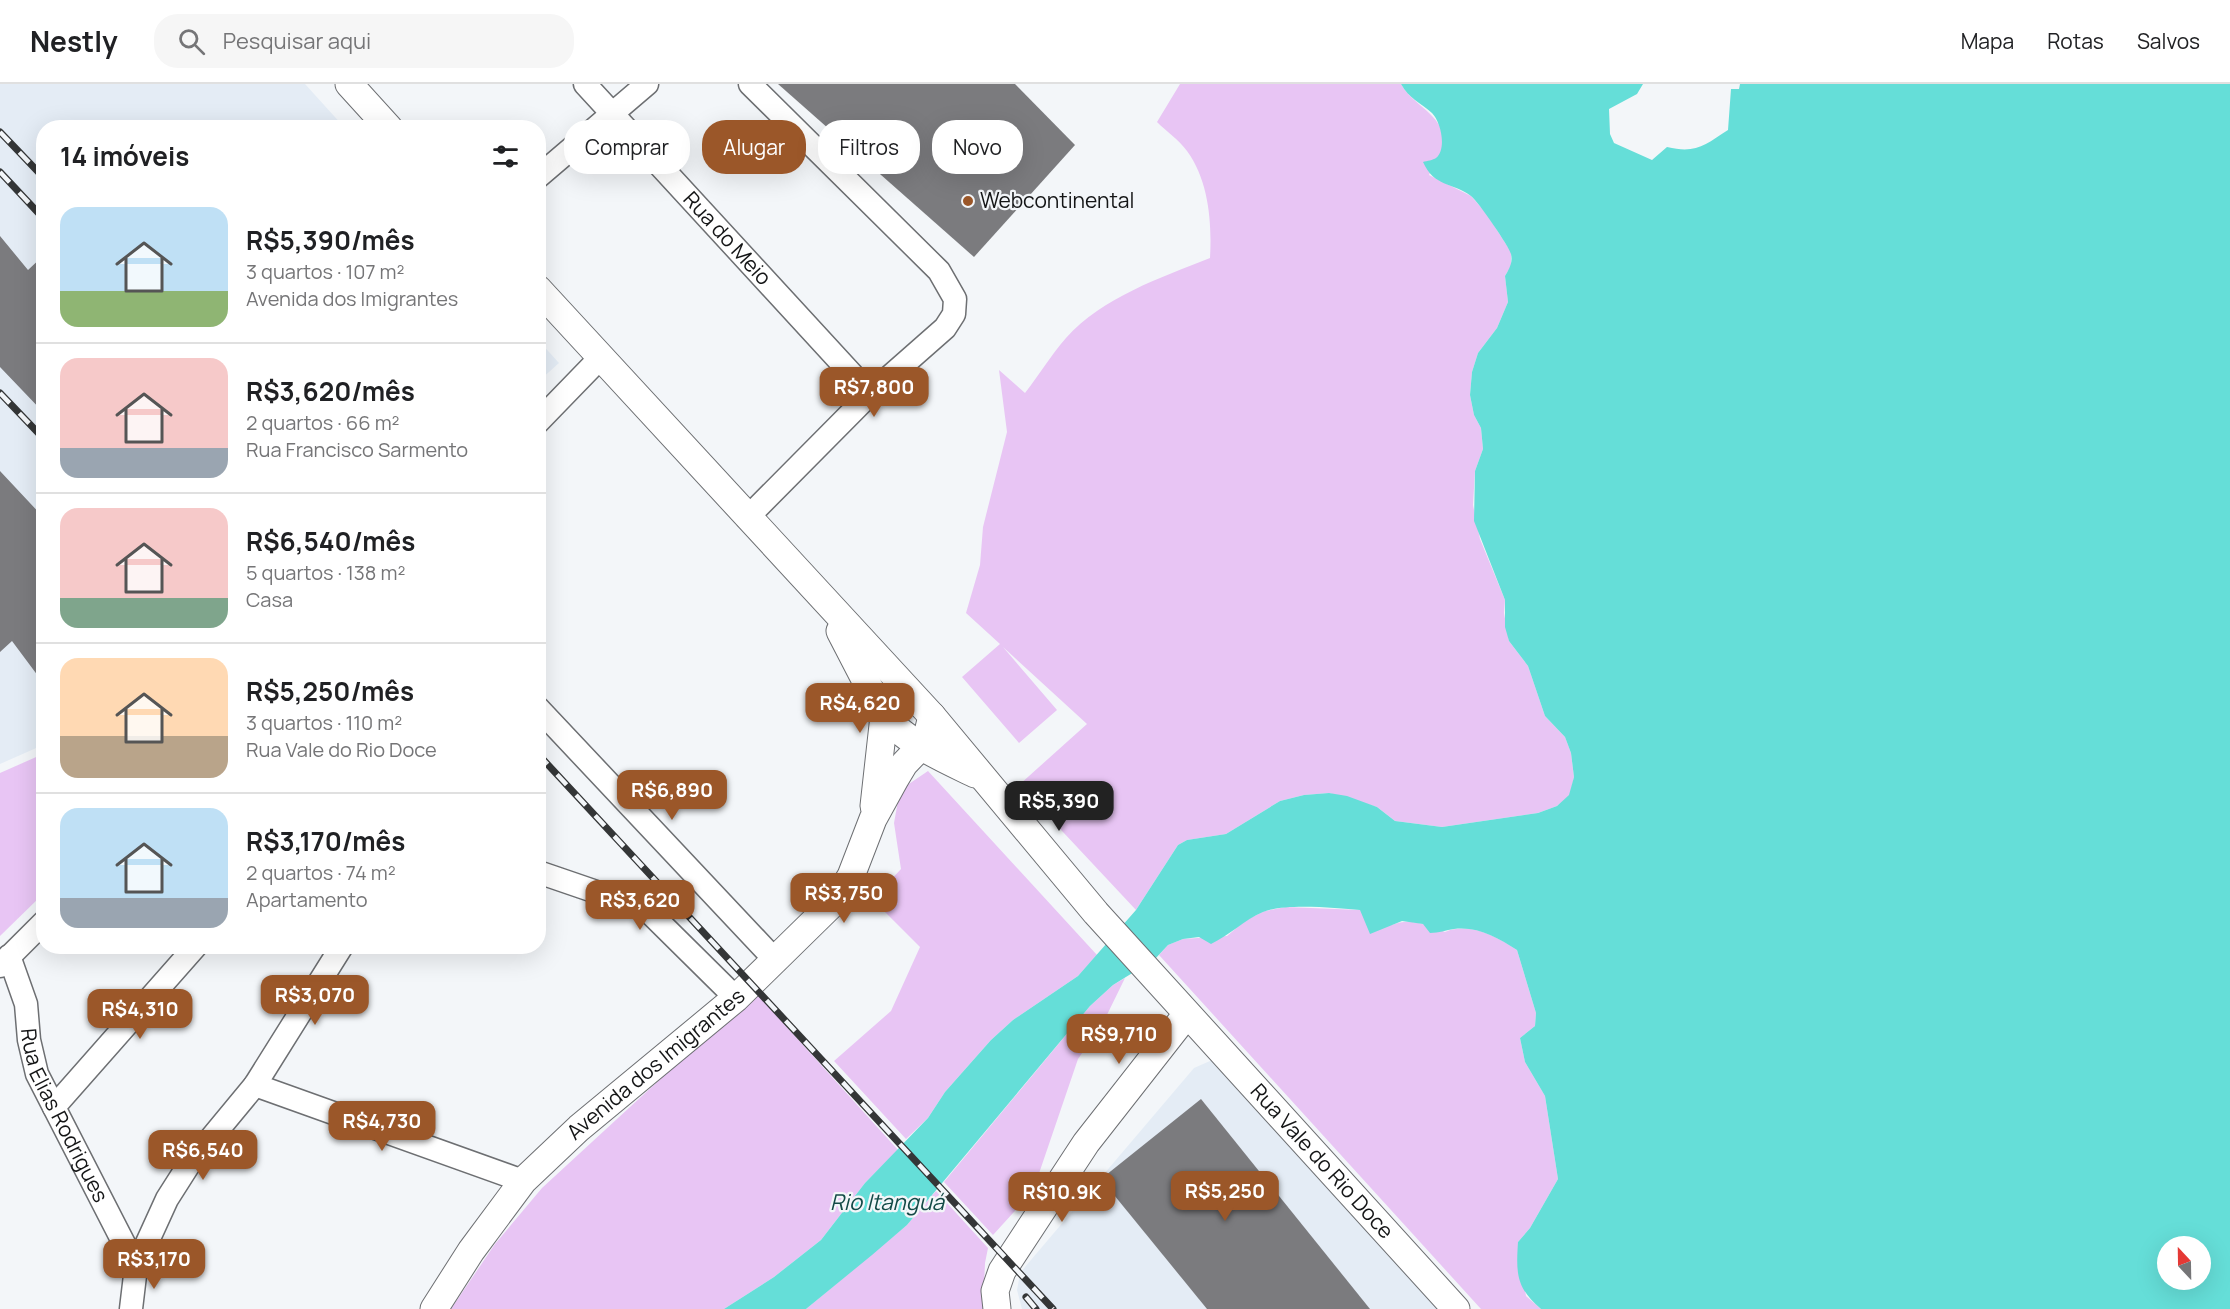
<!DOCTYPE html>
<html lang="pt">
<meta charset="utf-8">
<style>
:root{--surface:#fff;--page:#f6f6f6;--text:#202124;--muted:#757577;--line:#e0e0e0;--accent:#9b5729}
body{margin:0;font-family:Manrope,sans-serif;background:var(--page);color:var(--text);height:100vh;display:flex;flex-direction:column;font-size:22px;white-space:nowrap}
*{box-sizing:border-box;margin:0}
p{font-size:20px;color:var(--muted)}
.icon{flex:none;width:33px;height:33px;fill:none;stroke:currentColor;stroke-width:2;stroke-linecap:round;stroke-linejoin:round}
.map{position:relative;flex:1;overflow:hidden}
.panel{position:absolute;left:36px;top:36px;width:510px;height:834px;display:flex;flex-direction:column;background:var(--surface);border-radius:24px;box-shadow:0 6px 24px #0002}
.panel>*{flex:none}
.guide{position:absolute;left:564px;top:36px;width:570px;height:54px;display:flex;gap:12px}
.needle{width:39px;rotate:338deg}
.buttons{position:absolute;left:2157px;top:1152px;display:grid;gap:12px}
.buttons a{display:grid;place-items:center;width:54px;height:54px;border-radius:50%;background:var(--surface);box-shadow:0 6px 24px #0002;font-size:30px}
.price{position:absolute;translate:-50% -51px;padding:0 14px;border-radius:12px;background:var(--accent);color:#fff;font-size:20px;line-height:39px;filter:drop-shadow(0 2px 3px #0008)}
.price::after{content:'';position:absolute;left:50%;top:36px;width:18px;height:14px;margin-left:-9px;background:inherit;clip-path:polygon(0 0,100% 0,50% 100%)}
.price.current{background:#222;color:#fff}
ul{padding:0;list-style:none}
li{display:flex;align-items:center;gap:18px;height:150px;padding:0 24px}
li+li{border-top:2px solid var(--line)}
li span{display:grid;place-items:center;flex:none;width:168px;height:120px;border-radius:18px;color:#555}
li>.icon{margin-inline-start:auto}
span .icon{width:72px;height:72px;fill:#fffc;stroke-width:1}
li b{font-size:26px}
h2{display:flex;justify-content:space-between;align-items:center;height:72px;padding:0 24px;font-size:26px}
.chip{padding:0 21px;border-radius:24px;background:var(--surface);box-shadow:0 6px 24px #0002;font-size:21px;line-height:54px}
.chip.current{background:var(--accent);color:#fff}
header{display:flex;align-items:center;gap:36px;box-sizing:border-box;height:84px;padding:0 30px;background:var(--surface);border-bottom:2px solid var(--line)}
header strong{font-size:28px}
nav{display:flex;gap:33px;margin-inline-start:auto;font-size:21px}
.search{width:420px;height:54px;background:var(--page);display:flex;align-items:center;gap:15px;box-sizing:border-box;padding:0 21px;border-radius:24px;color:var(--muted);font-size:22px}
.map>svg:first-child{display:block}
.built{fill:#e4ecf5}
.green{fill:#e8c5f4}
.water{fill:#65ded8;fill-rule:evenodd}
.building{fill:#7b7b7e}
.lines{fill:none;stroke-linecap:round;stroke-linejoin:round}
.minor-casing{stroke:#6d6f72;stroke-width:25}
.tertiary-casing{stroke:#6d6f72;stroke-width:29}
.minor{stroke:#fff;stroke-width:22}
.tertiary{stroke:#fff;stroke-width:27}
.rail-casing{stroke:#343637;stroke-width:7}
.rail{stroke:#f3f6f9;stroke-width:4.5;stroke-dasharray:14;stroke-linecap:butt}
.poi-dot{fill:#9b5729;stroke:#f3f6f9;stroke-width:2}
.labels{text-anchor:middle;stroke-width:4.5;stroke-linejoin:round;paint-order:stroke}
.poi-label{font-size:21px;fill:#141516;stroke:#f3f6f9;text-anchor:start}
.street-label{font-size:21px;fill:#141516;stroke:#f3f6f9}
.water-label{font-size:22px;font-style:italic;fill:#134a47;stroke:#f3f6f9}
</style>
<header>
<strong>Nestly</strong>
<div class="search"><svg class="icon" aria-label="search" viewBox="0 0 24 24"><circle cx="10" cy="10" r="6"/><path d="M15 15l6 6"/></svg>Pesquisar aqui</div>
<nav><a>Mapa</a><a>Rotas</a><a>Salvos</a></nav>
</header>
<div class="map">
<svg width="2230" height="1225" viewBox="0 0 2230 1225">
<rect width="100%" height="100%" fill="#f3f6f9"/>
<!-- built -->
<g class="built">
<polygon points="0,0 305,0 344,43 44,44 43,661 0,680"/>
<polygon points="539,257 559,279 539,297"/>
<polygon points="1210,977 1215,977 1442,1225 1022,1225 1017,1206 1020,1190 1025,1183 1194,984"/>
</g>
<!-- green -->
<g class="green">
<path d="M1180,0H1401C1413,23 1451,33 1442,66C1440,74 1432,83 1429,91L1471,112L1486,129L1511,168V182L1505,192L1508,218L1497,244L1478,269L1472,288L1470,311L1474,331L1481,344L1483,365L1475,387L1473,421L1480,455L1505,516L1504,529L1509,557L1528,582L1545,632L1565,653L1571,669L1574,693L1570,711L1557,722L1538,729L1442,743L1395,737L1377,723L1329,709L1304,711L1280,717L1226,750L1187,756L1178,761L1136,826L1019,701L1087,640L1003,563L1057,626L1019,659L962,593L1000,560L966,529L980,481L983,443L1007,348L999,286L1025,309C1039,291 1051,271 1066,254C1103,213 1160,194 1210,174C1212,139 1209,97 1187,67C1179,56 1166,47 1157,38Z"/>
<polygon points="43,670 43,810 0,852 0,689"/>
<polygon points="928,687 1097,871 1078,892 1013,936 991,956 945,1008 928,1034 906,1055 834,977 891,927 920,863 879,822 875,813 901,785 894,739 900,706"/>
<path d="M1286,823L1361,826L1364,833L1392,841C1410,833 1427,841 1445,848C1470,838 1496,852 1517,866L1536,929L1535,942L1520,954L1525,978L1545,1012L1558,1095L1530,1144L1518,1158L1526,1212L1541,1225H1481L1159,871L1168,861L1183,855L1227,852L1246,836L1265,827Z"/>
<polygon points="1125,894 1103,939 1078,975 1033,1107 993,1151 944,1098 1090,922 1113,901"/>
<polygon points="755,908 898,1066 865,1099 821,1156 774,1193 724,1225 451,1225 495,1160 542,1104"/>
<polygon points="936,1107 988,1164 985,1179 983,1225 806,1225 907,1141"/>
</g>
<!-- water -->
<path class="water" d="M1401,0H1643L1637,10L1609,25L1610,50L1614,59L1652,76L1667,63C1696,70 1705,61 1728,46L1731,5H1739L1740,0H2230V1225H1541C1516,1204 1516,1189 1518,1158L1530,1144L1558,1095L1545,1012L1525,978L1520,954L1535,942L1536,929L1517,866C1498,854 1478,842 1454,845C1446,846 1439,849 1430,849L1423,840L1402,837L1370,850L1360,826C1336,824 1284,819 1263,828C1244,836 1230,851 1211,860L1199,853L1183,855L1168,861L1155,875L1113,901L1090,922L907,1141L872,1171L806,1225H724L774,1193L821,1156L865,1099L928,1034L945,1008L991,956L1013,936L1078,892L1136,826L1178,761L1187,756L1226,750L1280,717L1304,711L1329,709L1347,712L1377,723L1395,737L1442,743L1538,729L1557,722L1569,711L1574,693L1571,669L1565,653L1545,632L1528,582L1509,557L1505,543V516L1474,437L1475,387L1483,365L1481,344L1474,331L1470,311L1472,288L1478,269L1497,244L1508,218L1505,192C1509,185 1513,179 1511,170C1510,164 1478,117 1471,112C1452,98 1434,103 1423,78C1427,77 1433,76 1436,74C1447,65 1441,38 1432,29C1420,18 1409,15 1401,0ZM2168,1162H2200V1196H2168Z"/>
<!-- building -->
<g class="building">
<polygon points="778,0 1015,0 1075,61 974,173"/>
<polygon points="0,152 28,186 44,171 44,329 0,283"/>
<polygon points="0,387 44,434 44,600 12,557 0,568"/>
<polygon points="1201,1015 1370,1225 1207,1225 1101,1095"/>
</g>
<g class="lines">
<!-- minor casing -->
<g class="minor-casing">
<g id="minor">
<path id="s1" d="M585,0L870,310"/>
<polyline points="538,93 647,0"/>
<polyline points="538,338 601,273"/>
<polyline points="747,434 870,310 945,244 954,230 955,215 939,187 750,0"/>
<polyline points="538,624 776,877"/>
<polyline points="538,788 646,825 736,914"/>
<path id="s2" d="M9,872L26,920L29,956L37,990L136,1183"/>
<polyline points="0,882 44,838"/>
<polyline points="255,1001 523,1097"/>
<polyline points="54,1023 196,862"/>
<polyline points="131,1225 136,1183 167,1115 188,1082 255,1001 342,862"/>
</g>
</g>
<!-- tertiary casing -->
<g class="tertiary-casing">
<g id="tertiary">
<polyline points="349,0 389,44"/>
<path id="s3" d="M538,205L932,632L1096,829L1456,1225"/>
<path d="M840,547L884,632C909,660 942,674 975,690"/>
<polyline points="874,722 884,632 893,624"/>
<path id="s4" d="M434,1225L471,1167L523,1097L579,1044L736,914L837,815L851,792L873,735L895,695L904,680L926,657L932,632"/>
<polyline points="997,1225 995,1207 1002,1187 1086,1059 1187,930"/>
</g>
</g>
<!-- minor -->
<use href="#minor" class="minor"/>
<!-- tertiary -->
<use href="#tertiary" class="tertiary"/>
<!-- rail casing -->
<g class="rail-casing">
<g id="rail">
<polyline points="0,48 44,94"/>
<polyline points="0,88 44,135"/>
<polyline points="0,309 44,355"/>
<polyline points="538,670 1053,1225"/>
<polyline points="1026,1213 1036,1225"/>
</g>
</g>
<!-- rail -->
<use href="#rail" class="rail"/>
</g>
<!-- markers -->
<circle class="poi-dot" cx="968" cy="117" r="6"/>
<g class="labels">
<!-- poi labels -->
<g class="poi-label">
<text x="980" y="124">Webcontinental</text>
</g>
<!-- street labels -->
<g class="street-label">
<text dy="7" stroke="none"><textPath href="#s1" startOffset="210">Rua do Meio</textPath></text>
<text dy="7" stroke="none"><textPath href="#s4" startOffset="333">Avenida dos Imigrantes</textPath></text>
<text dy="7" stroke="none"><textPath href="#s2" startOffset="170">Rua Elias Rodrigues</textPath></text>
<text dy="7" stroke="none"><textPath href="#s3" startOffset="1173">Rua Vale do Rio Doce</textPath></text>
</g>
<!-- water labels -->
<g class="water-label">
<text x="887" y="1126">Rio Itanguá</text>
</g>
</g>
</svg>
<div class="buttons">
<a><svg class="needle" viewBox="-14 -14 28 28"><path d="M0-13l5 13h-10z" fill="#e53935"/><path d="M0 13l5-13h-10z" fill="#757577"/></svg></a>
</div>
<b class="price" style="left:874px;top:334px">R$7,800</b>
<b class="price" style="left:860px;top:650px">R$4,620</b>
<b class="price" style="left:672px;top:737px">R$6,890</b>
<b class="price current" style="left:1059px;top:748px">R$5,390</b>
<b class="price" style="left:844px;top:840px">R$3,750</b>
<b class="price" style="left:640px;top:847px">R$3,620</b>
<b class="price" style="left:315px;top:942px">R$3,070</b>
<b class="price" style="left:140px;top:956px">R$4,310</b>
<b class="price" style="left:1119px;top:981px">R$9,710</b>
<b class="price" style="left:382px;top:1068px">R$4,730</b>
<b class="price" style="left:203px;top:1097px">R$6,540</b>
<b class="price" style="left:1225px;top:1138px">R$5,250</b>
<b class="price" style="left:1062px;top:1139px">R$10.9K</b>
<b class="price" style="left:154px;top:1206px">R$3,170</b>
<div class="guide">
<a class="chip">Comprar</a>
<a class="chip current">Alugar</a>
<a class="chip">Filtros</a>
<a class="chip">Novo</a>
</div>
<section class="panel">
<h2>14 imóveis<svg class="icon" aria-label="filters" viewBox="0 0 24 24"><path d="M4 7h16M4 17h16"/><circle cx="9" cy="7" r="2"/><circle cx="15" cy="17" r="2"/></svg></h2>
<ul>
<li><span style="background:linear-gradient(#bfe0f5 70%,#8fb573 0)"><svg class="icon" aria-label="home" viewBox="0 0 24 24"><path d="M3 11l9-7 9 7M6 9v11h12V9"/></svg></span><div><b>R$5,390/mês</b><p>3 quartos · 107 m²</p><p>Avenida dos Imigrantes</p></div></li>
<li><span style="background:linear-gradient(#f6c9c9 75%,#9aa5b1 0)"><svg class="icon" aria-label="home" viewBox="0 0 24 24"><path d="M3 11l9-7 9 7M6 9v11h12V9"/></svg></span><div><b>R$3,620/mês</b><p>2 quartos · 66 m²</p><p>Rua Francisco Sarmento</p></div></li>
<li><span style="background:linear-gradient(#f6c9c9 75%,#7fa58c 0)"><svg class="icon" aria-label="home" viewBox="0 0 24 24"><path d="M3 11l9-7 9 7M6 9v11h12V9"/></svg></span><div><b>R$6,540/mês</b><p>5 quartos · 138 m²</p><p>Casa</p></div></li>
<li><span style="background:linear-gradient(#ffd9b3 65%,#b9a48a 0)"><svg class="icon" aria-label="home" viewBox="0 0 24 24"><path d="M3 11l9-7 9 7M6 9v11h12V9"/></svg></span><div><b>R$5,250/mês</b><p>3 quartos · 110 m²</p><p>Rua Vale do Rio Doce</p></div></li>
<li><span style="background:linear-gradient(#bfe0f5 75%,#9aa5b1 0)"><svg class="icon" aria-label="home" viewBox="0 0 24 24"><path d="M3 11l9-7 9 7M6 9v11h12V9"/></svg></span><div><b>R$3,170/mês</b><p>2 quartos · 74 m²</p><p>Apartamento</p></div></li>
</ul>
</section>
</div>
